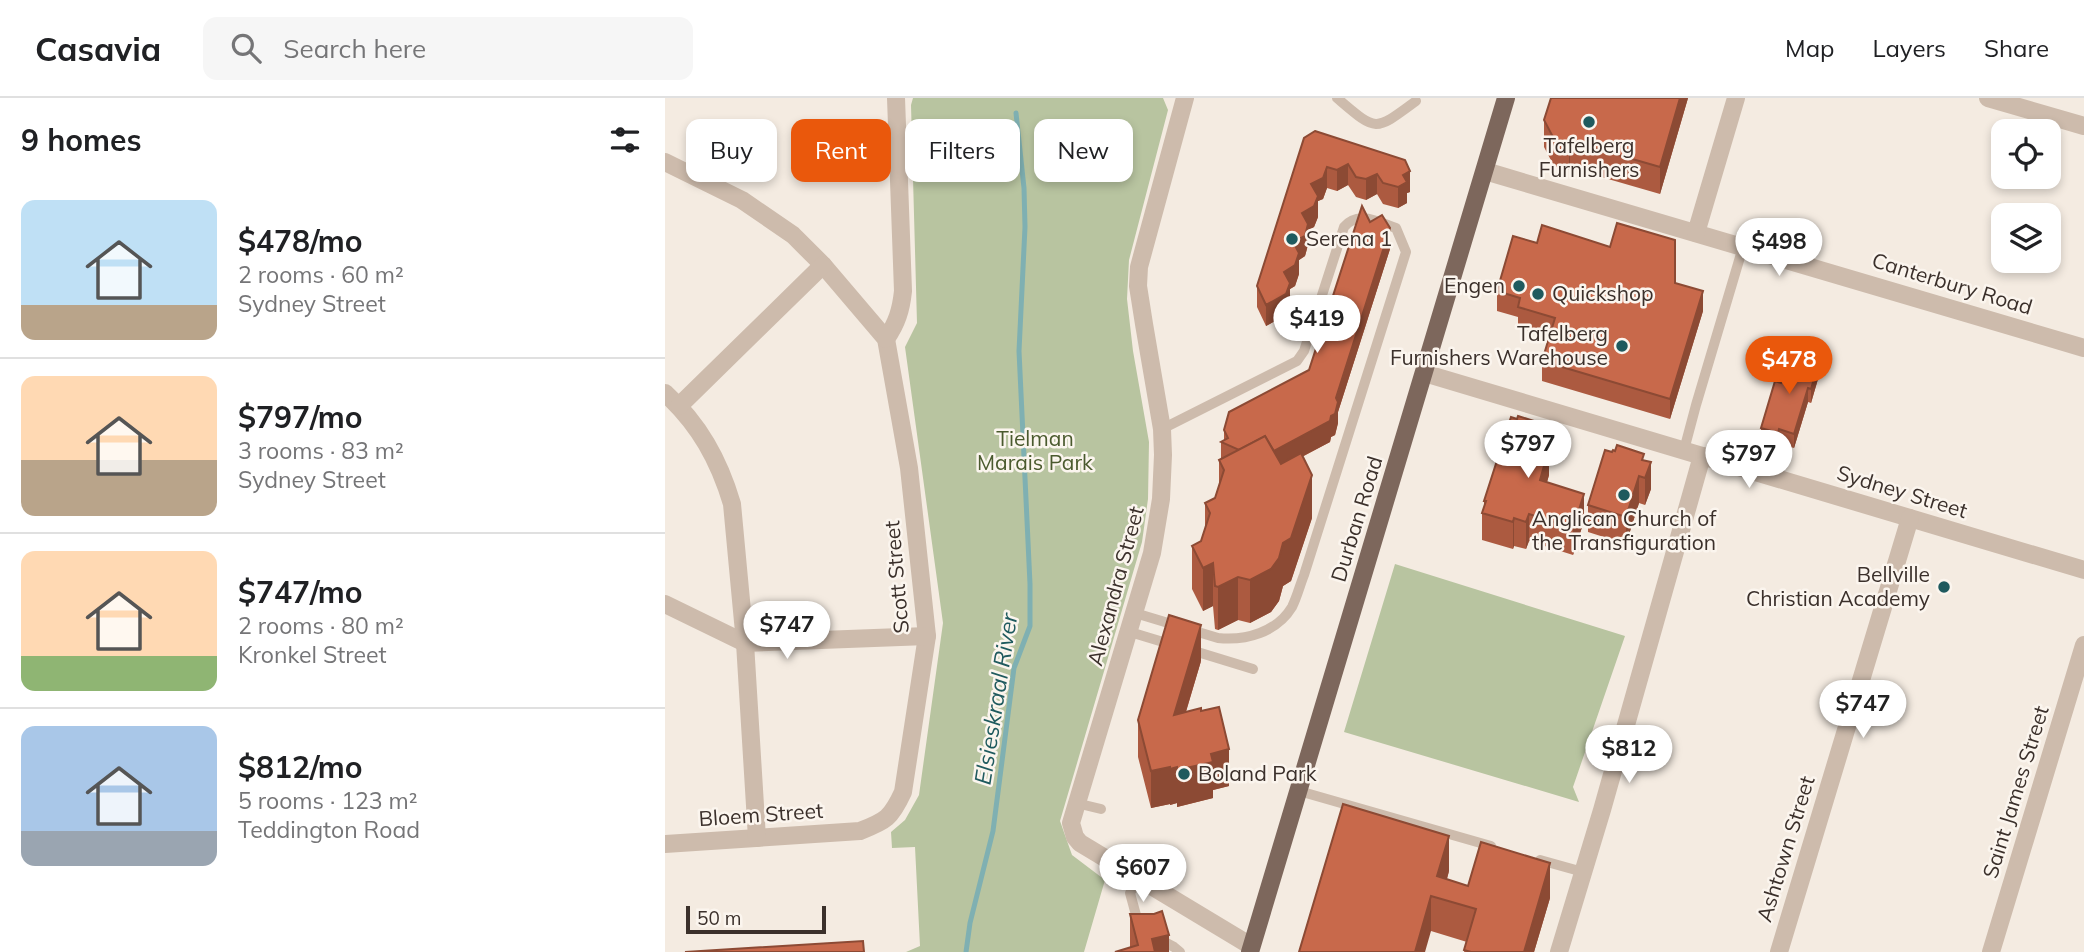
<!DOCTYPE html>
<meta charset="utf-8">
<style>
:root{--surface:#fff;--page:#f6f6f6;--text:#202124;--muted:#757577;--line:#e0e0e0;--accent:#ea580c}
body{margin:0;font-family:Mulish,sans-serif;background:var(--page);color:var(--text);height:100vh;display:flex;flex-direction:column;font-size:26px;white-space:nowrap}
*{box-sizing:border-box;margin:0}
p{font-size:23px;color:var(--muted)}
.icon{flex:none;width:38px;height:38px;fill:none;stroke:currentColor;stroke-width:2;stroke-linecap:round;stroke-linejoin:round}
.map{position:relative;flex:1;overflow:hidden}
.drawer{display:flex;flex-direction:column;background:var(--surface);width:665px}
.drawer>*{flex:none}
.top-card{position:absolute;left:21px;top:21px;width:665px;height:63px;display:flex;gap:14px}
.tools{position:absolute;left:1326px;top:21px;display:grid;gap:14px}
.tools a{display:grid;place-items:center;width:70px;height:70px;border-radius:14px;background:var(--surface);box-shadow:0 4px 10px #0003;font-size:35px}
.scale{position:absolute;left:21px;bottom:18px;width:140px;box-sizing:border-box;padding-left:7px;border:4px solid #3b302b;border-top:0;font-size:19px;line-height:24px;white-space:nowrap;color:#3b302b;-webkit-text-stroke:5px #fbf5ee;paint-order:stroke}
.price{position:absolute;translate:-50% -60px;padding:0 16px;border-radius:24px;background:#fff;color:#222;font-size:23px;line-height:46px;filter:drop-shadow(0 2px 4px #0008)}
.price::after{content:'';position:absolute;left:50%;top:42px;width:21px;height:16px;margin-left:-10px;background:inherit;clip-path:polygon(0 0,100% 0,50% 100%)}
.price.on{background:var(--accent);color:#fff}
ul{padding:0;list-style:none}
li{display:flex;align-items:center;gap:21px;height:175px;padding:0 21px}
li+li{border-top:2px solid var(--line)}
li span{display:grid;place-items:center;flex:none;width:196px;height:140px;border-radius:14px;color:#555}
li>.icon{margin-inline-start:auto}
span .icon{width:84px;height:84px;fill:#fffc;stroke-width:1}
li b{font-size:30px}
h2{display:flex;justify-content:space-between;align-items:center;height:84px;padding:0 21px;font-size:30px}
.chip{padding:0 24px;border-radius:14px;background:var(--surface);box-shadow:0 4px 10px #0003;font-size:24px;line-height:63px}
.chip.on{background:var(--accent);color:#fff}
header{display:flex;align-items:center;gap:42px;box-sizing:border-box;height:98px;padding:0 35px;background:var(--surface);border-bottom:2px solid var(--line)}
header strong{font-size:33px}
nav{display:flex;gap:38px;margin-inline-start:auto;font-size:24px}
.search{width:490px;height:63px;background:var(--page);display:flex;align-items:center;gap:18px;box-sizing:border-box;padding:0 24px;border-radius:14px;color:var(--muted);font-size:26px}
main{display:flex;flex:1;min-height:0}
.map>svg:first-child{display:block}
.green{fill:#b8c4a0}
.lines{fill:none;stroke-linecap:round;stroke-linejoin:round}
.stream{stroke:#7fb0b2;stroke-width:5}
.lane{stroke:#cdbbac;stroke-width:10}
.street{stroke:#cdbbac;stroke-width:18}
.primary{stroke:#7d675c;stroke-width:18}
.wall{fill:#ac5a40}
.shaded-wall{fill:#8c4a34}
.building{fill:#c8694b;stroke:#8c4a34;stroke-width:2}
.poi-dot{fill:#1f5a5e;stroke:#fbf5ee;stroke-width:2.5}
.labels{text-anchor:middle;stroke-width:5;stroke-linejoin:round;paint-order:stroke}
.poi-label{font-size:21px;fill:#3b302b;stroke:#fbf5ee;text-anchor:start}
.street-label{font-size:21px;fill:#3b302b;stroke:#fbf5ee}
.park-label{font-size:21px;fill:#4a5a2e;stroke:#fbf5ee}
.water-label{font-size:23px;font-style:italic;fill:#1f5a5e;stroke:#fbf5ee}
</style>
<header>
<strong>Casavia</strong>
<div class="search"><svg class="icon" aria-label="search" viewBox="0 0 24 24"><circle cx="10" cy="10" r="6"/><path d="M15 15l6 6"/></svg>Search here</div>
<nav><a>Map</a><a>Layers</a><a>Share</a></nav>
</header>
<main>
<section class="drawer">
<h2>9 homes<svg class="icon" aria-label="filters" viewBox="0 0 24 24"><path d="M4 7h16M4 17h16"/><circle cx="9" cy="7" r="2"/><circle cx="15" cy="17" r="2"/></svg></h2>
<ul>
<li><span style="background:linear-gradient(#bfe0f5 75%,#b9a48a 0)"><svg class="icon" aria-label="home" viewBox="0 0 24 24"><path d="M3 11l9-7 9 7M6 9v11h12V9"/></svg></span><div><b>$478/mo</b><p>2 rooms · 60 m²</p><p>Sydney Street</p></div></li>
<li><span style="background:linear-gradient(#ffd9b3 60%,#b9a48a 0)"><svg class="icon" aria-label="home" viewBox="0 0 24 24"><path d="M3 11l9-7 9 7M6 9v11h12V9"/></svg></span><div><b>$797/mo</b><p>3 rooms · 83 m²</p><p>Sydney Street</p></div></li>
<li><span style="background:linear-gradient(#ffd9b3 75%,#8fb573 0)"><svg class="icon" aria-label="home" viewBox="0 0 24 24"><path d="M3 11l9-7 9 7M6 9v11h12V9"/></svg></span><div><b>$747/mo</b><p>2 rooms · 80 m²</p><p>Kronkel Street</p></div></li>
<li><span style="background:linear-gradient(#a9c7e8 75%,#9aa5b1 0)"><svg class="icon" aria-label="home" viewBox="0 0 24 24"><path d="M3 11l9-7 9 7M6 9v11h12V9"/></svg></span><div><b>$812/mo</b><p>5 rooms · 123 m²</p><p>Teddington Road</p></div></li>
</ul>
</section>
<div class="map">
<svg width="1419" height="854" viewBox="0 0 1419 854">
<rect width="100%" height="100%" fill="#f4ebe1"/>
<!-- green -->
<g class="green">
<polygon points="248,0 498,0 503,12 464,162 462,201 468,253 484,344 483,401 477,444 395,723 407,757 440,782 419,854 241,854 255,848 250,749 227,750 226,734 240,722 254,697 278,525 240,249 252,225 246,7"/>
<polygon points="730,466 960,538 908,689 914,704 679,634"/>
</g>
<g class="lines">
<!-- stream -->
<polyline class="stream" points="301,854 305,825 328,733 349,570 365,528 365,486 354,253 360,129 359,90 351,15"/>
<!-- lane -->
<g class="lane">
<path d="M672,0C712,34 709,34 751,3"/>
<polyline points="1102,157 1111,126"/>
<polyline points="1019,352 1031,307 1078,149"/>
<path d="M470,515L553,540C581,543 612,534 627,509C632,499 635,487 639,477L741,154L731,130C713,124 693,112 679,129L639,253L632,263L497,331"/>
<polyline points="465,534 508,547"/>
<polyline points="526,552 588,571"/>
<polyline points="634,693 826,748"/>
<polyline points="411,705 436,711"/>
<polyline points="875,762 918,774"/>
<polyline points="474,828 465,795 483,765"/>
<polyline points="492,840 509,849 515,854"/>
</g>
<!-- street -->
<g class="street">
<polyline points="520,0 474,169 473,188 479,226 497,331 498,357 496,401 487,455 406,725 410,739 415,745 586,848"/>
<polyline points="1323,0 1419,28"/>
<path d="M0,64L77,102L128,137L158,167L221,241L244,370L262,538L238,694C226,720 221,723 195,733L0,746"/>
<polyline points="820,73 1419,250"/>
<polyline points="1031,135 1071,0"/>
<path d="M221,241C232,225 236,212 238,193L231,0"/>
<polyline points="759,275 1419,472"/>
<path d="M0,295C34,326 54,362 67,406L80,545L92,740"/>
<polyline points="14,308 158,167"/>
<polyline points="0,506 80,545 262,538"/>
<polyline points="894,854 937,712 1037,358"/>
<polyline points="1114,854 1245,420"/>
<polyline points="1326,854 1419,547"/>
</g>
<!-- primary -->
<polyline class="primary" points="585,854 841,0"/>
</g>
<!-- wall -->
<g class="wall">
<polygon points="886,0 1023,0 995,96 905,70 904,72 889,68 879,49 879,22"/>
<polygon points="650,33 745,94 742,95 742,105 733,110 718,106 712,96 701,102 691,99 683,87 672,93 662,90 658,101 653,103 653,119 649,129 643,132 643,147 640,158 634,162 634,176 630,188 625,191 625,206 621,217 601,228 592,209 592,188"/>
<polygon points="705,124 725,151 673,314 673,325 670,337 666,339 665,344 637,359 647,420 626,483 618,488 614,503 606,514 585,525 573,522 553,532 550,531 548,508 538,513 527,491 527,448 536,443 540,432 540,405 550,400 554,388 554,362 556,361 556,344 559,342 559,332 644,272"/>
<polygon points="1010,185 1038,213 1005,321 877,283 877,263 885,239 853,229 853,219 832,213 832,193"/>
<polygon points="1153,281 1146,305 1143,304 1129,350 1114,346 1113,349 1096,344 1096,330 1116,285"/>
<polygon points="875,329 880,349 884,377 882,384 919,423 908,457 864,443 861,451 849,448 848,451 817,442 817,415 819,410 819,403"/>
<polygon points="947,354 979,362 986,391 980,407 974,405 961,446 923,434 923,407"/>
<polygon points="536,563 521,614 564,688 548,692 548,700 512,709 512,705 505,707 505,706 486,710 473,659 473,622"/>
<polygon points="784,773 782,781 803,788 885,800 869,854 799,854 802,844 766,833 634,854"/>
<polygon points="465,816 504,854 465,850"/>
</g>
<!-- shaded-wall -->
<g class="shaded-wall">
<polygon points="1015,0 1023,0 995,96 995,69"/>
<polygon points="905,43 905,70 904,72 904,45"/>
<polygon points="683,66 683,87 672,93 672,72"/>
<polygon points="662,69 662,90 658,101 653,103 653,119 649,129 643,132 643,147 640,158 634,162 634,176 630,188 625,191 625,206 621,217 601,228 601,207 628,144 646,86"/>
<polygon points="745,73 745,94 742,95 742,105 733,110 733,89 738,77"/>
<polygon points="712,76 712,96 701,102 701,81"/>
<polygon points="725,130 725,151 673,314 673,325 670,337 666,339 665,344 594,381 594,361 666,318"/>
<polygon points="1038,193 1038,213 1005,321 1005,301"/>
<polygon points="1153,267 1153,281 1146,305 1146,291"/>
<polygon points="1143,290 1143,304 1129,350 1129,336"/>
<polygon points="880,330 880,362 884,350 884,377 875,409 876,344"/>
<polygon points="986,364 986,391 980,407 980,380"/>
<polygon points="647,377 647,420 626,483 618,488 614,503 606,514 585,525 585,482 618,445"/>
<polygon points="974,378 974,405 961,446 961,419"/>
<polygon points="919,396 919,423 908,457 908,430"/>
<polygon points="864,416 864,443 861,451 861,424"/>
<polygon points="849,420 849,448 848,451 848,424"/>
<polygon points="548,465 548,508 538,513 538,470"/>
<polygon points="573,479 573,522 553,532 553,489"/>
<polygon points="536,527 536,563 509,653 509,617"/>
<polygon points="564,651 564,688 548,692 548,700 512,709 512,672 546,656"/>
<polygon points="505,669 505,706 486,710 486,673"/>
<polygon points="512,669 512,705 505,707 505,671"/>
<polygon points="784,738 784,773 776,801 772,778"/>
<polygon points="885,765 885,800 869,854 859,854"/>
<polygon points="766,798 766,833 760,854 750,854"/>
<polygon points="504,837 504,854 487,854 487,841"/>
</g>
<!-- building -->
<g class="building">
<polygon points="886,0 1015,0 995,69 905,43 904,45 889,41 879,22"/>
<polygon points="650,33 740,62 745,73 738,77 742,84 733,89 718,85 712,76 701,81 691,79 683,66 672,72 662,69 658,80 646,86 653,98 649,108 637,115 643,126 640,138 628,144 634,155 630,167 619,174 625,185 621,196 601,207 592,188 639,40"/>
<polygon points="697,108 705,124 717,117 725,130 671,300 673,304 670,316 666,318 665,323 609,353 600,338 574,352 556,344 563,340 559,332 564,314 644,272"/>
<polygon points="952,125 1010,142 1010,185 1038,193 1005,301 877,263 890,220 853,209 855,200 832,193 848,138 872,145 877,127 945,149"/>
<polygon points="1124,258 1153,267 1146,291 1143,290 1129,336 1114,331 1113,335 1096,330 1110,283 1116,285"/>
<polygon points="853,318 875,325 874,328 880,330 876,344 880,345 879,348 884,350 875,382 919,396 908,430 864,416 861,424 849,420 848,424 817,415 821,403 819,403 846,319 852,321"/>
<polygon points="600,338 616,366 636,355 647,377 626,440 618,445 614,460 606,471 585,482 573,479 553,489 550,488 548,465 538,470 527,448 536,443 545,415 540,405 550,400 559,372 554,362"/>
<polygon points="952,347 979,356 977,362 986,364 980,380 974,378 961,419 923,407 940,352 947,354 948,352 950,353"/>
<polygon points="504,517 536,527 509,617 536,610 536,613 554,609 564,651 546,656 548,664 512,672 512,669 505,671 505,669 486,673 473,622"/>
<polygon points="678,706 784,738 772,778 803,788 816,744 885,765 859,854 806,854 799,852 811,811 766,798 750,854 634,854"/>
<polygon points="497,813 504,837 487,841 490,854 450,854 473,847 465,816 489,816"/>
<polygon points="198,843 199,854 20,854"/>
</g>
<!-- markers -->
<g class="poi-dot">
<circle cx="924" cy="24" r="7"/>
<circle cx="627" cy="141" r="7"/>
<circle cx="854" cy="188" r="7"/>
<circle cx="873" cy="196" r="7"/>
<circle cx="957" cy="248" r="7"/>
<circle cx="959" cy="397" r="7"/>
<circle cx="1279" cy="489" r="7"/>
<circle cx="519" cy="676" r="7"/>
</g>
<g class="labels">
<!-- poi labels -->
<g class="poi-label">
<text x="924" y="55" text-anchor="middle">Tafelberg<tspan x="924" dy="24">Furnishers</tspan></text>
<text x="641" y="148">Serena 1</text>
<text x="840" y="195" text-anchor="end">Engen</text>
<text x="887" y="203">Quickshop</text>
<text x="943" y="243" text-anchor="end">Tafelberg<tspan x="943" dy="24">Furnishers Warehouse</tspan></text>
<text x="959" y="428" text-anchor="middle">Anglican Church of<tspan x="959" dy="24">the Transfiguration</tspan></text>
<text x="1265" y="484" text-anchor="end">Bellville<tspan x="1265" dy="24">Christian Academy</tspan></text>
<text x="533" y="683">Boland Park</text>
</g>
<!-- street labels -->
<g class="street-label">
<text transform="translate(1287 186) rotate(17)" y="7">Canterbury Road</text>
<text transform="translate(1237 394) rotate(17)" y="7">Sydney Street</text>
<text transform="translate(692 421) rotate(-73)" y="7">Durban Road</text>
<text transform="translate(232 479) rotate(-95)" y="7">Scott Street</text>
<text transform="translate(451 488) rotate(-75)" y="7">Alexandra Street</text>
<text transform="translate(1351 694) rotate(-73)" y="7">Saint James Street</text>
<text transform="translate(96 717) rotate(-4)" y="7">Bloem Street</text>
<text transform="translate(1121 751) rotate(-73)" y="7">Ashtown Street</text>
</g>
<!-- park labels -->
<g class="park-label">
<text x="370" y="348">Tielman<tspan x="370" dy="24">Marais Park</tspan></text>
</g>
<!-- water labels -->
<g class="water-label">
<text transform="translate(331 601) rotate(-81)" y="8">Elsieskraal River</text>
</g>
</g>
</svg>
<div class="tools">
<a><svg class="icon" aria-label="locate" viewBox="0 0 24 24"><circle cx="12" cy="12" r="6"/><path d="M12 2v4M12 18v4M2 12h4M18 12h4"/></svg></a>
<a><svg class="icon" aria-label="layers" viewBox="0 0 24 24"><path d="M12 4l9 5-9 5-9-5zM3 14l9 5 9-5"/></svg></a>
</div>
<div class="scale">50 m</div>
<b class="price" style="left:1114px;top:180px">$498</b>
<b class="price" style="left:652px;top:257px">$419</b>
<b class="price on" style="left:1124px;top:298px">$478</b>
<b class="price" style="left:863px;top:382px">$797</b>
<b class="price" style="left:1084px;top:392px">$797</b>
<b class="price" style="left:122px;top:563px">$747</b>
<b class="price" style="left:1198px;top:642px">$747</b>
<b class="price" style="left:964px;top:687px">$812</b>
<b class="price" style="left:478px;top:806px">$607</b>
<div class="top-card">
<a class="chip">Buy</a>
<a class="chip on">Rent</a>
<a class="chip">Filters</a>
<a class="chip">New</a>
</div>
</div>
</main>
